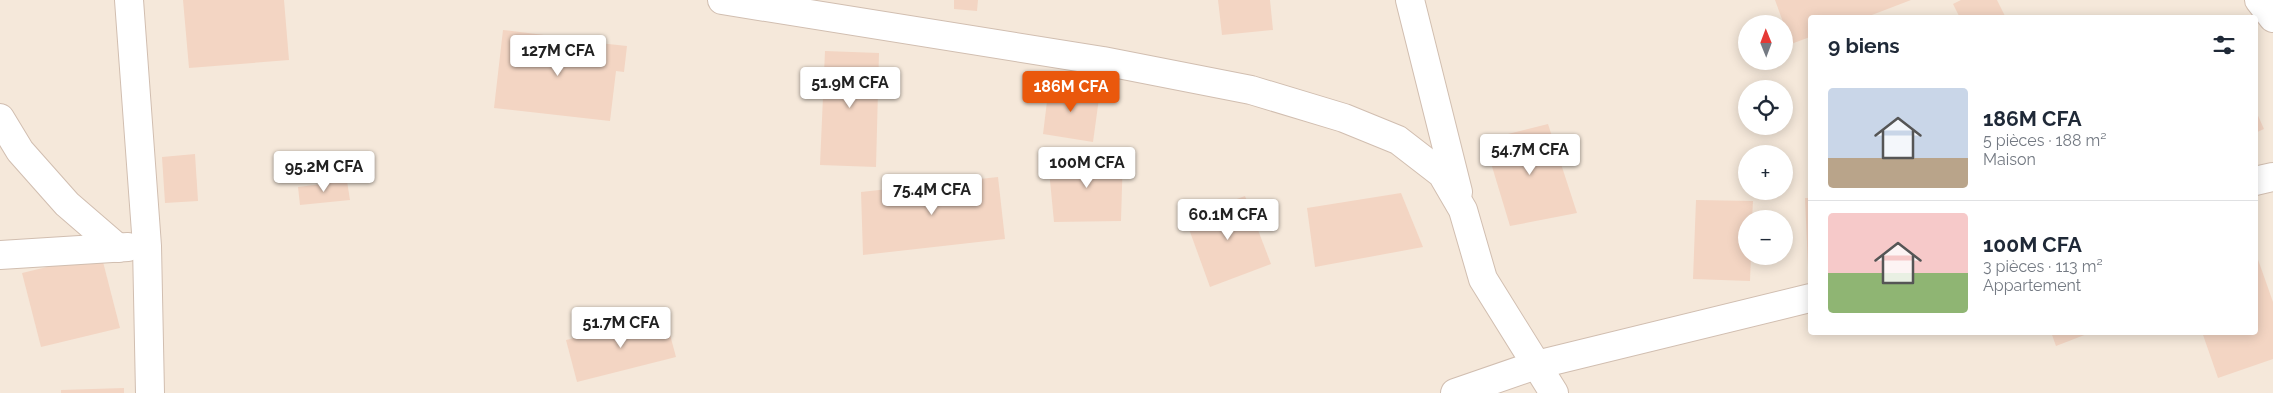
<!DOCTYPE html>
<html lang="fr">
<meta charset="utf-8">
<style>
:root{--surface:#fff;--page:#f6f6f7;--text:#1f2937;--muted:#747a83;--line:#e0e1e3;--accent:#ea580c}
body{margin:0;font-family:Raleway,sans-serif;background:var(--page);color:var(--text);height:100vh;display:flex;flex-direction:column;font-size:19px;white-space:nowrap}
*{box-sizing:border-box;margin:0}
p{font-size:16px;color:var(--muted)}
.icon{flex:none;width:28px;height:28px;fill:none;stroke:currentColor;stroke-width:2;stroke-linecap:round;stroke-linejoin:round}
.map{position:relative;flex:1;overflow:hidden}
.sheet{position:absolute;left:1808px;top:15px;width:450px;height:320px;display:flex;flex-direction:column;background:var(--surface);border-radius:5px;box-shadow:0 2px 12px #0003}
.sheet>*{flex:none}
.needle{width:32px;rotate:359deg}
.buttons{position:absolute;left:1738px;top:15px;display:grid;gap:10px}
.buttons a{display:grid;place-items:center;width:55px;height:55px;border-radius:50%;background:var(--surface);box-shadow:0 2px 12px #0003;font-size:25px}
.price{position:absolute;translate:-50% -42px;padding:0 11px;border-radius:5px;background:#fff;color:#222;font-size:16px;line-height:32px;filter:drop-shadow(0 1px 2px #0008)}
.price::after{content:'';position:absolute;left:50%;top:30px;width:15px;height:11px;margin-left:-8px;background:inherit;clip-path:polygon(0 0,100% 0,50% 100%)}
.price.active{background:var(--accent);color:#fff}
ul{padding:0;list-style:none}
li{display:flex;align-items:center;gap:15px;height:125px;padding:0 20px}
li+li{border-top:1px solid var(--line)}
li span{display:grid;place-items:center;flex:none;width:140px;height:100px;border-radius:5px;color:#555}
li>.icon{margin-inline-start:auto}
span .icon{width:60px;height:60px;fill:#fffc;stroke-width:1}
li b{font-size:21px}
h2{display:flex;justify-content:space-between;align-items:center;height:60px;padding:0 20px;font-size:21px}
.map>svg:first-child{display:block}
.residential{fill:#f5e8da;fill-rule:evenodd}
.building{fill:#f3d5c3}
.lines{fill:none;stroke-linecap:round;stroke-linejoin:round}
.minor-casing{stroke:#d1beb0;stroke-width:30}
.minor{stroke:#fff;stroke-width:28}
</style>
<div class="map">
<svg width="2273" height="393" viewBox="0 0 2273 393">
<rect width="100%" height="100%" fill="#fdf6ec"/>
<!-- residential -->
<path class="residential" d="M0,0H2273V393H0ZM1810,18H2255V332H1810ZM1746,24H1784V61H1746ZM1746,89H1784V126H1746ZM1746,154H1784V191H1746ZM1746,219H1784V256H1746Z"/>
<!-- building -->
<g class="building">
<polygon points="183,0 284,0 289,60 189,68"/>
<polygon points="954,0 978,0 977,11 954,9"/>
<polygon points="1218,0 1270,0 1273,30 1222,35"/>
<polygon points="1775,0 1911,0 1864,18 1810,18 1810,37 1791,44"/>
<polygon points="1961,0 1997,0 2006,18 1960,18 1953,4"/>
<polygon points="503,30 544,35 542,52 569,55 571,40 627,46 624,72 616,71 610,121 494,108"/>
<polygon points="825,51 879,53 876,167 820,165"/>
<polygon points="1049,85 1100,91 1093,142 1043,134"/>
<polygon points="2255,109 2264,129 2255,133"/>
<polygon points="1548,124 1577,213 1510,226 1484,140"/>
<polygon points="195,154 198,201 165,203 162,157"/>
<polygon points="1123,154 1121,221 1054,222 1048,160"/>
<polygon points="998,177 1005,239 863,255 861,192"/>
<polygon points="347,181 350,200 300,205 298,187"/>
<polygon points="1401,193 1423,247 1315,267 1307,208"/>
<polygon points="1245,196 1271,264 1210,287 1185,218"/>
<polygon points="1805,198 1810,198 1810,267 1808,267"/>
<polygon points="1696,200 1753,201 1752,219 1746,219 1746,256 1751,256 1750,281 1693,279"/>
<polygon points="2255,251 2273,302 2273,359 2218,378 2202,332 2255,332"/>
<polygon points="101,254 120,328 41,347 22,273"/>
<polygon points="665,316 676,357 577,382 566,340"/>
<polygon points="2051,332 2086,332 2087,334 2056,346"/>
<polygon points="124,388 124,393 61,393 61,390"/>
</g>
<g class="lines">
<!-- minor casing -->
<g class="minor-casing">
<g id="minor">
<polyline points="129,0 147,246 150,393"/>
<polyline points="722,0 1103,61 1251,90 1344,118 1398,140 1442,174 1463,210 1483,279 1554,393"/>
<polyline points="1410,0 1458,192"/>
<polyline points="2259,0 2273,18"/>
<polyline points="0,118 20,151 67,204 118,248"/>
<polyline points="2255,181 2273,177"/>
<polyline points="0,255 128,247"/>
<polyline points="1455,393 1536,365 1810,298"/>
</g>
</g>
<!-- minor -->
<use href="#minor" class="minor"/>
</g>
</svg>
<div class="buttons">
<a><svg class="needle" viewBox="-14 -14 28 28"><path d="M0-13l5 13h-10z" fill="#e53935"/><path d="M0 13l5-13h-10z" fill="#747a83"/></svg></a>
<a><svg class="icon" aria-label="locate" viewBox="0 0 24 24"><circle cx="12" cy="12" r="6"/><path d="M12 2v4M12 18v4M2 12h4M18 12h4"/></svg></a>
<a>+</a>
<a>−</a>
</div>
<b class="price" style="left:558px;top:77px">127M CFA</b>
<b class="price" style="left:850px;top:109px">51.9M CFA</b>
<b class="price active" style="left:1071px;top:113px">186M CFA</b>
<b class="price" style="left:1530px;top:176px">54.7M CFA</b>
<b class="price" style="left:1087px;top:189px">100M CFA</b>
<b class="price" style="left:324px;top:193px">95.2M CFA</b>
<b class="price" style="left:932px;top:216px">75.4M CFA</b>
<b class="price" style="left:1228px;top:241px">60.1M CFA</b>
<b class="price" style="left:621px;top:349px">51.7M CFA</b>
<section class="sheet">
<h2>9 biens<svg class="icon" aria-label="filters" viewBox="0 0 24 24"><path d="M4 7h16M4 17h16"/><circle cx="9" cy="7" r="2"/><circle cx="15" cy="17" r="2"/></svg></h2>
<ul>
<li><span style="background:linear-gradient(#c9d6e8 70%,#b9a48a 0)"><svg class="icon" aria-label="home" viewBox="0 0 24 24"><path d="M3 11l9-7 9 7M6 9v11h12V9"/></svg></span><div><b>186M CFA</b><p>5 pièces · 188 m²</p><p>Maison</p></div></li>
<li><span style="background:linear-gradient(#f6c9c9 60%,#8fb573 0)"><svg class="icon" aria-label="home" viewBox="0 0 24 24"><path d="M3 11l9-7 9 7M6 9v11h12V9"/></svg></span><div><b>100M CFA</b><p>3 pièces · 113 m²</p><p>Appartement</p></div></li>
</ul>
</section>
</div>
